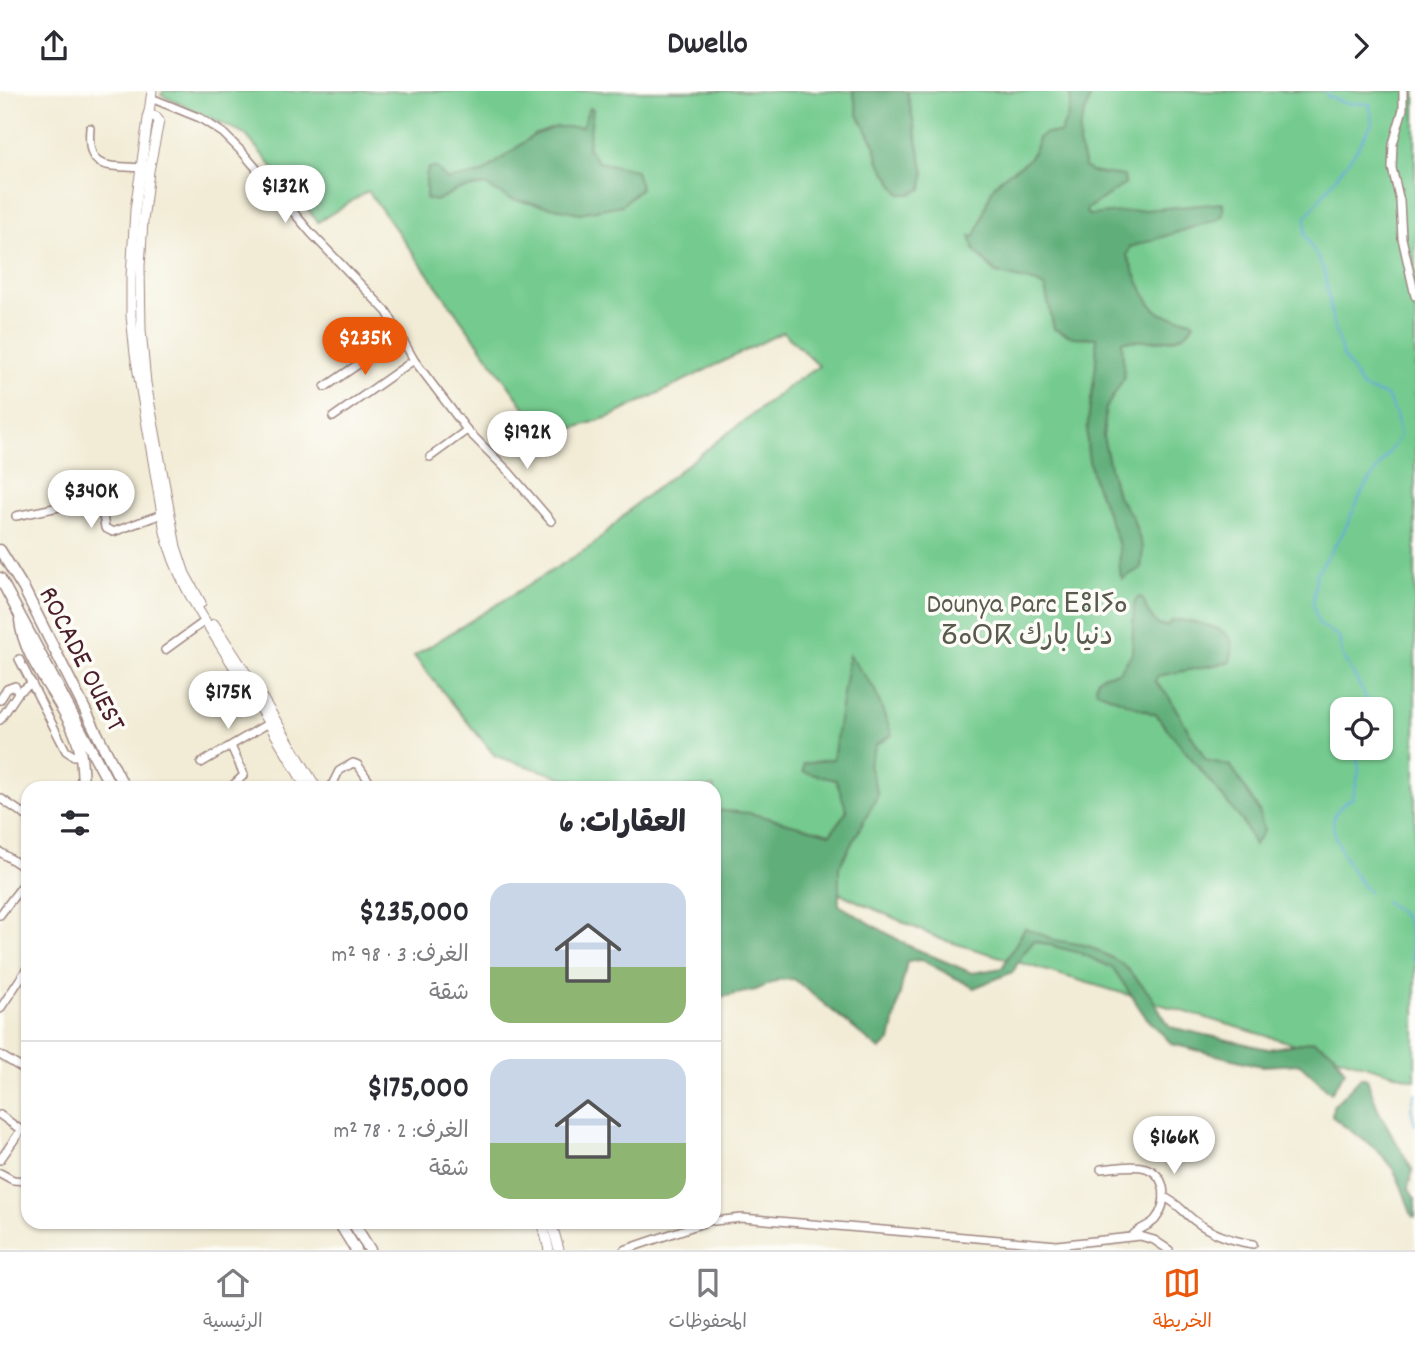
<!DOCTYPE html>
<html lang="ar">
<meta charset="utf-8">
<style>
:root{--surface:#fff;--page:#f7f7f7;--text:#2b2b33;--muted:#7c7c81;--line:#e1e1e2;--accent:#ea580c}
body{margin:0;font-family:Dekko,"Playpen Sans Arabic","Noto Sans Tifinagh",sans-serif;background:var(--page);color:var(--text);direction:rtl;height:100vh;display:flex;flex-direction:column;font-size:26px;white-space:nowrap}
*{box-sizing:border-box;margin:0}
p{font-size:23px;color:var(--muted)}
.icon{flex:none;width:38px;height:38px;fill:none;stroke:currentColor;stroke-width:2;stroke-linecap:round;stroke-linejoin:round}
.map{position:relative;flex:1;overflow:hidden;direction:ltr}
.side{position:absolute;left:21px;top:690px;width:700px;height:448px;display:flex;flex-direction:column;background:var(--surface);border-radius:21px;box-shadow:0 2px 5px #0004;direction:rtl}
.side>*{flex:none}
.fabs{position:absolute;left:1330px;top:606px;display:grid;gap:14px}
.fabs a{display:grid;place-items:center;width:63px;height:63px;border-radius:14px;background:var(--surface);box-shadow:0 2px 5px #0004;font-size:35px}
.price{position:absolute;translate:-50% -60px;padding:0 16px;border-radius:24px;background:#fff;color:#222;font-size:23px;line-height:46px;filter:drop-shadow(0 2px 4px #0008)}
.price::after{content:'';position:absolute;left:50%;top:42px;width:21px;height:16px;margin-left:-10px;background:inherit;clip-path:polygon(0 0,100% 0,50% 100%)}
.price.current{background:var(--accent);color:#fff}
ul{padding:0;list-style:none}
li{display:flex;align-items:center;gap:21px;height:175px;padding:0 35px}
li+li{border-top:2px solid var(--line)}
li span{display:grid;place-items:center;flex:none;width:196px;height:140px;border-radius:21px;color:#555}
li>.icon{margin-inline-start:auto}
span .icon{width:84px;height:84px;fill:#fffc;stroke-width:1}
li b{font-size:30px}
h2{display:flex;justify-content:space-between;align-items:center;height:84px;padding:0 35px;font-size:30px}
header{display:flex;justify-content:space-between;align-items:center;height:91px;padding:0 35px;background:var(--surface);font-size:32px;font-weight:700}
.menu{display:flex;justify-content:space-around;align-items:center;height:98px;border-top:2px solid var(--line);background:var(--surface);font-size:19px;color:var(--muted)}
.menu a{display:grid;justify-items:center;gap:4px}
.menu .current{color:var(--accent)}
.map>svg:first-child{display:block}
.green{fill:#75cb8f;stroke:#60755d;stroke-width:2;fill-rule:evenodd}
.forest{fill:#60af7a;stroke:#556752;stroke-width:2}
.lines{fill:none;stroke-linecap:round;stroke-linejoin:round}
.stream{stroke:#66aadb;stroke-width:2}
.minor-casing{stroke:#9e8680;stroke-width:10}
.major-casing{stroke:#9e8680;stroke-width:11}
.highway-casing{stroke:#9e8680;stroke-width:13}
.minor{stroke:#fff;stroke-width:7}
.major{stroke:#fff;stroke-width:9}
.highway{stroke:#fff;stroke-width:10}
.labels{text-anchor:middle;stroke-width:7;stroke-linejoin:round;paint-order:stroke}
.park-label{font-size:28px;fill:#595b4e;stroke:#fdfcf7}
.street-label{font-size:28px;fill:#4a1f2b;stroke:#fdfcf7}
</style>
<header><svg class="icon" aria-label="forward" viewBox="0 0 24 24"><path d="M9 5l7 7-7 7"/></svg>Dwello<svg class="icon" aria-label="share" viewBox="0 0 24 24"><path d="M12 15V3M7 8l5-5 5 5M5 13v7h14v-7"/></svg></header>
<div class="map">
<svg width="1415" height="1159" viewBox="0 0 1415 1159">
<rect width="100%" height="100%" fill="#fdfcf7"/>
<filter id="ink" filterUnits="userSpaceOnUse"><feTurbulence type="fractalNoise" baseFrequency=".0143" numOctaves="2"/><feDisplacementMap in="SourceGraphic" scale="14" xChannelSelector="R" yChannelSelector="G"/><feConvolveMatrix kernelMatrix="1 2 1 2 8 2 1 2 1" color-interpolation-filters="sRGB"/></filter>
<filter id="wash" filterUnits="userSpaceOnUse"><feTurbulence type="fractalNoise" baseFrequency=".00686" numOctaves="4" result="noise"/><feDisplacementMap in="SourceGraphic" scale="28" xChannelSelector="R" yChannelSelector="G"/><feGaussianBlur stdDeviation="1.57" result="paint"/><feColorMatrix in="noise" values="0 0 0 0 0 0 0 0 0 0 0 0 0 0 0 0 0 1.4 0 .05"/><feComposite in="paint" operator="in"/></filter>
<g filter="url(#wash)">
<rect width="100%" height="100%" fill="#f2ecd6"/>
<!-- green -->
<path class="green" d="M163,0H1415V989L940,848L714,745V696H592L495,665L414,565L593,454L637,412L792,293L819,275L783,241L612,325L546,346L368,100L318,131L245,43L161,4ZM1342,618H1381V656H1342Z"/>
<!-- forest -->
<g class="forest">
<polygon points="853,0 907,0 924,82 922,98 910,103 900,103 879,71 874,52 858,24"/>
<path d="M1069,0H1092L1080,37L1079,53L1085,76L1091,81L1124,85L1125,93L1087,118L1086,121L1088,124L1223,112V124L1216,129L1130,156L1127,165C1134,179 1147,217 1162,223C1172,227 1184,225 1194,232C1183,257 1143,248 1122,250L1124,287L1106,317L1103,346L1117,405L1132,425L1143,458L1141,477L1122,488C1117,478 1122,463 1118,452C1108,417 1087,387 1087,349C1087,315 1099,282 1096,247L1073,246L1054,238L1045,197L1037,192L996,182L974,159L970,145L974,146C983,132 986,105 995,94C1012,73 1032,79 1038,47L1046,42H1060C1067,28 1074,15 1069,0Z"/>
<polygon points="589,17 593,18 588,57 598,71 636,79 641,97 622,114 580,122 510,108 485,94 457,99 436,110 426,108 426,84 429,77 437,77 447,89 482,82 534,44 556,36 582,36"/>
<path d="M1141,506L1144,509L1147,520L1158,534L1167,535L1172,530L1179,529C1194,532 1230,534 1232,554C1233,559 1231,566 1230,571L1158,585L1155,590L1169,606L1206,669L1231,675L1259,720L1264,740L1254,754L1243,731L1156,624L1097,600C1092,584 1107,583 1119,581L1132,563L1134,513L1137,507Z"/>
<polygon points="849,564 874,597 892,644 876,654 869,674 878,704 839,776 839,814 909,855 972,882 1002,877 1025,837 1055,849 1089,855 1123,873 1149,902 1170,936 1268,958 1313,950 1332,960 1345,980 1331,1002 1300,973 1261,975 1172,953 1145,925 1113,877 1080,862 1034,850 1022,864 1013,881 974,897 922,869 907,870 890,950 880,959 794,888 778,889 756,899 721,906 714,858 714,719 749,722 830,743 847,720 836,689 803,681 803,673 833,668"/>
<path d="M1361,986L1367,988L1379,1021L1413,1080L1408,1097L1415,1108V1126L1412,1125C1406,1108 1401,1090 1391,1075C1377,1054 1350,1042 1332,1025L1333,1015Z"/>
</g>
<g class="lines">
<!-- stream -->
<g class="stream">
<polyline points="1327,0 1327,5 1344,12 1370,13 1372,32 1356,60 1306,126 1305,144 1324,179 1333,232 1343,265 1363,297 1387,305 1396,324 1400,345 1363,399 1343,442 1316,483 1313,515 1319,533 1339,546 1342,564 1364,602 1367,618"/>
<path d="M1358,656L1356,661L1359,679L1353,707C1345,712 1337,716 1334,726C1329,745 1355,788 1369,801"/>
<path d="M1385,810C1415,831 1408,833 1412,866L1415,870"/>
<polyline points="1415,1003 1411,1017 1415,1034"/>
</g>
</g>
</g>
<g filter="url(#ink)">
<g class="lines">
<!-- minor casing -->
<g class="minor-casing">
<g id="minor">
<polyline points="1403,0 1403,18 1393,53 1392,77 1400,110 1402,147 1415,205"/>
<polyline points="151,7 200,27 223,42 244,63 311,142 387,221 414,269 467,339 509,381 551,430"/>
<path d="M90,37C86,80 106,74 140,77"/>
<polyline points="325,296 401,244"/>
<polyline points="333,326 414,269"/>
<polyline points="430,366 467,339"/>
<polyline points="16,425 97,408 101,412 105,437 113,441 162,423"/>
<polyline points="165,559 205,530"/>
<polyline points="19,568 66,660 74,665 82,665"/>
<polyline points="0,609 7,598 15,595 18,602"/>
<polyline points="0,629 18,602 32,592"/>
<polyline points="231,655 244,684 231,696"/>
<polyline points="201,672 269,632"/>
<polyline points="331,696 339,680 353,672 358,674 373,696"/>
<polyline points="0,707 28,726"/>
<polyline points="0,761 28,779"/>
<polyline points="0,824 28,787"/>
<polyline points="0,918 28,876"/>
<polyline points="0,964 28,981"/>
<polyline points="0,1024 21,1039 28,1039"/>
<polyline points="0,1069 21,1039"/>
<path d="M1101,1078C1115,1077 1133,1073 1146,1077C1168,1085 1168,1113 1155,1129C1148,1136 1139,1137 1132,1145"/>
<polyline points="0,1082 13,1089 28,1090"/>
<path d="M1164,1106C1179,1113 1183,1121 1195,1130C1211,1142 1233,1150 1253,1153"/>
<polyline points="714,1130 742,1127 1057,1154 1140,1145 1154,1149 1169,1159"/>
<polyline points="624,1159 709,1130"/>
</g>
</g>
<!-- major casing -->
<g class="major-casing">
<g id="major">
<path d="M152,0L135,119L131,186V225L135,263L165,441C177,492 207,532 234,576C259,615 283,656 306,696"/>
<polyline points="148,23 156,26 159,30 149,80 143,130 140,175 141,239 146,292 176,456 185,483 201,512"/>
<polyline points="214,533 261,605 316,696"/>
<polyline points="542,1130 549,1159"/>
<polyline points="551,1130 559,1159"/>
</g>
</g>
<!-- highway casing -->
<g class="highway-casing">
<g id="highway">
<polyline points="0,459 24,498 124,696"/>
<polyline points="0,487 111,696"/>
<path d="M20,529C23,569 62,607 76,646C82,661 82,677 83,694"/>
<polyline points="338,1130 356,1159"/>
<polyline points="352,1130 370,1159"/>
</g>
</g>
<!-- minor -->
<use href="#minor" class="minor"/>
<!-- major -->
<use href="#major" class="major"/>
<!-- highway -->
<use href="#highway" class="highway"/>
</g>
</g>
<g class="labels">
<!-- park labels -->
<g class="park-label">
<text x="1027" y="521">Dounya Parc ⴹⵓⵏⵢⴰ<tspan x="1027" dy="32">ⵒⴰⵔⴽ دنيا بارك</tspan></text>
</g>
<!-- street labels -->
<g class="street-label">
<text transform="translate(84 567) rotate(63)" y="10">ROCADE OUEST</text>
</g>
</g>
</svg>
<div class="fabs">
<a><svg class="icon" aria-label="locate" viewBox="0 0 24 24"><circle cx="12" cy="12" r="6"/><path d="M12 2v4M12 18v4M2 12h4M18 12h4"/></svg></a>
</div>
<b class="price" style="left:285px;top:134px">$132K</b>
<b class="price current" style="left:365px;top:286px">$235K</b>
<b class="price" style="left:527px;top:380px">$192K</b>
<b class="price" style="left:91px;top:439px">$340K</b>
<b class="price" style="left:228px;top:640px">$175K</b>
<b class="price" style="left:1174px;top:1085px">$166K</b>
<section class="side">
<h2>العقارات: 6<svg class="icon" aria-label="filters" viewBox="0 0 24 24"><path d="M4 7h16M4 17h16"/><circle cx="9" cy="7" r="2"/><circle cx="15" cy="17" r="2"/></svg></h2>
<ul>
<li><span style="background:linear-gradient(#c9d6e8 60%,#8fb573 0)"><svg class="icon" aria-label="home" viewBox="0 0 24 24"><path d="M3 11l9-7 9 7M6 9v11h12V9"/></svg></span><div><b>$235,000</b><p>الغرف: 3 · 98 m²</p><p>شقة</p></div></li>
<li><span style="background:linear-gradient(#c9d6e8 60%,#8fb573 0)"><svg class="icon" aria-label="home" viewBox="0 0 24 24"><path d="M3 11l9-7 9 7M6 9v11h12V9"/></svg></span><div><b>$175,000</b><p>الغرف: 2 · 78 m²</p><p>شقة</p></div></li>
</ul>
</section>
</div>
<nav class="menu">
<a class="current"><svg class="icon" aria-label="map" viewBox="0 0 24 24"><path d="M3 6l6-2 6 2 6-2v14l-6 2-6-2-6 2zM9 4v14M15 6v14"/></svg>الخريطة</a>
<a><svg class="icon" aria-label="saved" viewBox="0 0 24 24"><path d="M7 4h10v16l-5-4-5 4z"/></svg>المحفوظات</a>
<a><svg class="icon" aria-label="home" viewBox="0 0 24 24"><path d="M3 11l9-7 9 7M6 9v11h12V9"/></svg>الرئيسية</a>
</nav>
